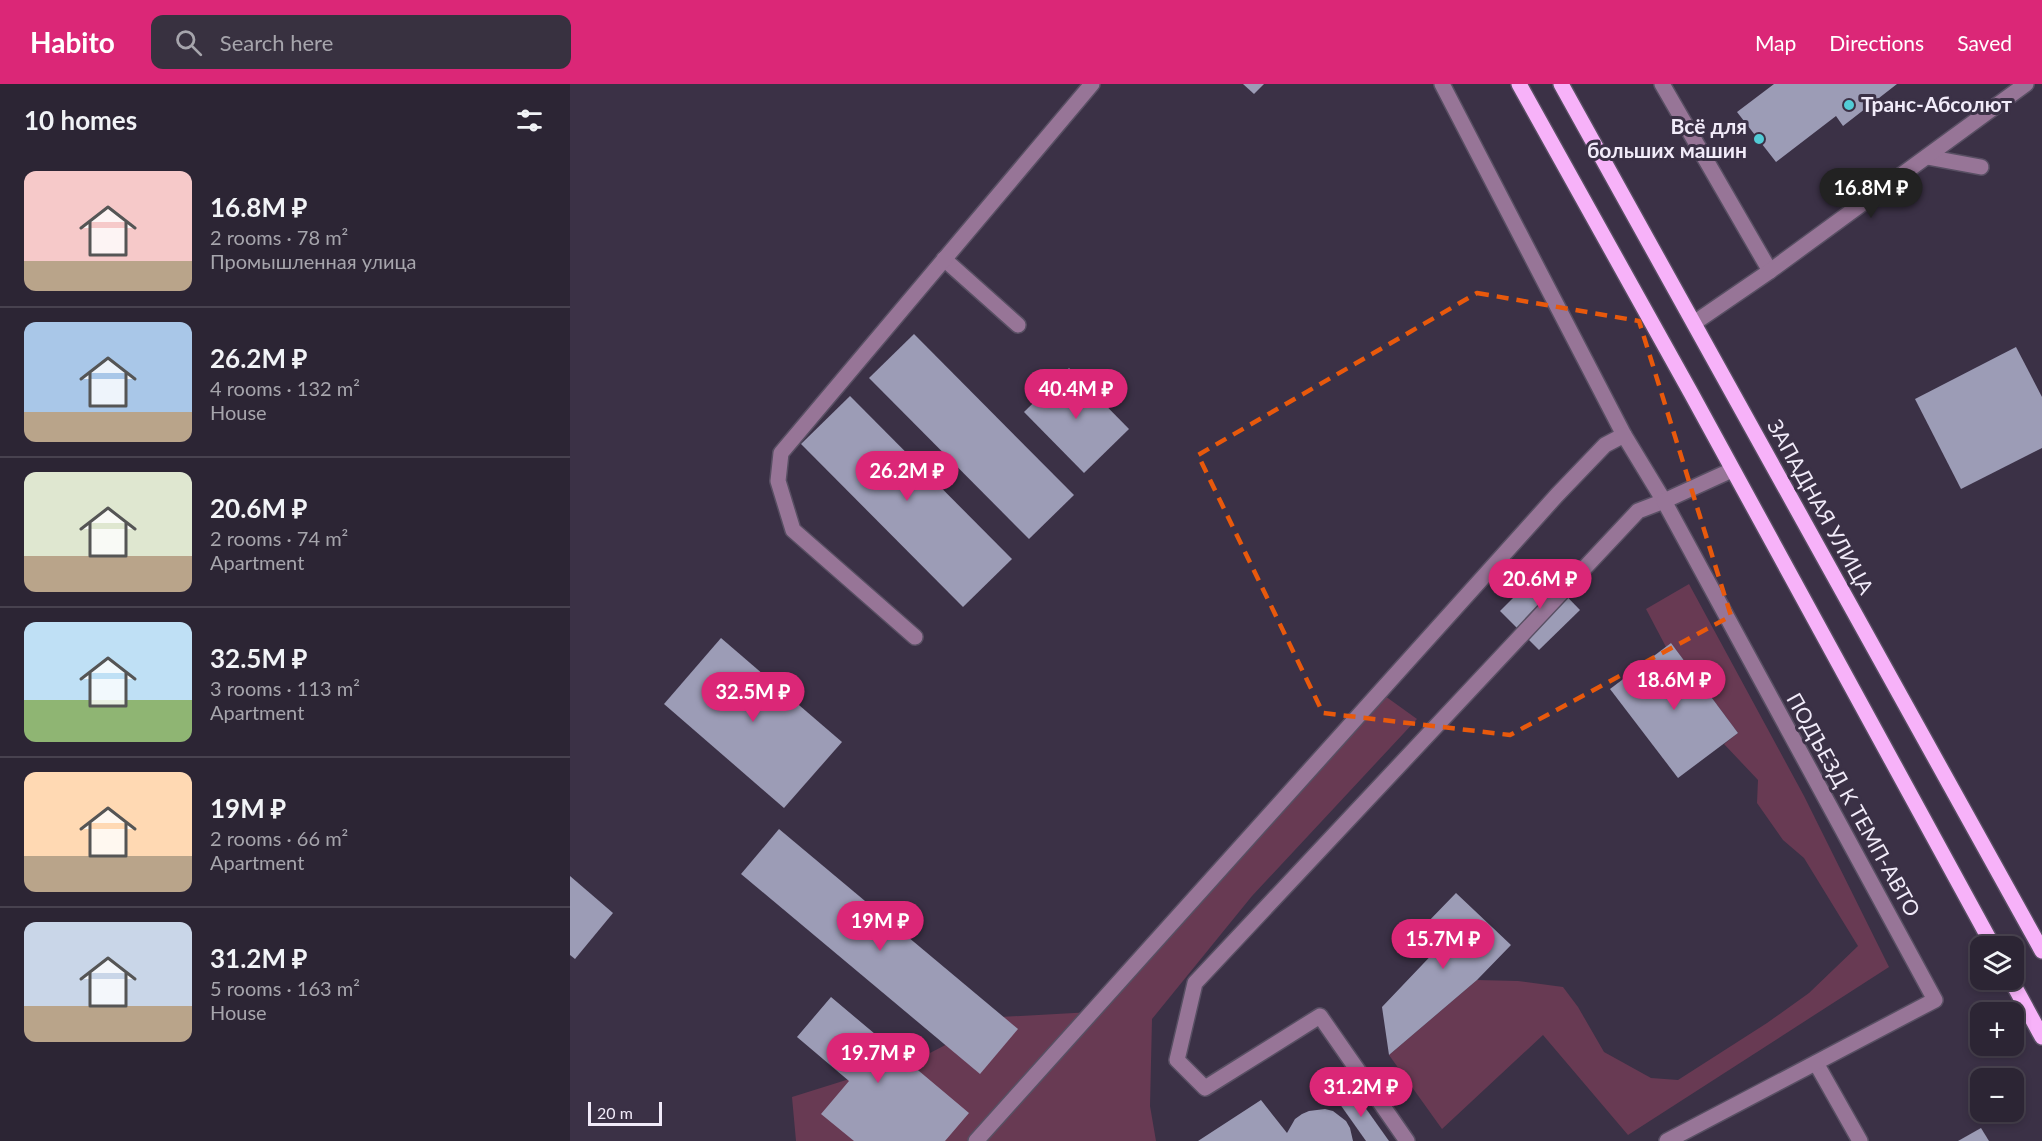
<!DOCTYPE html>
<meta charset="utf-8">
<style>
:root{--surface:#2c2534;--page:#383140;--text:#f1f3f6;--muted:#a6a5ac;--line:#48424f;--accent:#db2777}
body{margin:0;font-family:Lato,sans-serif;background:var(--page);color:var(--text);height:100vh;display:flex;flex-direction:column;font-size:22px;white-space:nowrap}
*{box-sizing:border-box;margin:0}
p{font-size:20px;color:var(--muted)}
.icon{flex:none;width:33px;height:33px;fill:none;stroke:currentColor;stroke-width:2;stroke-linecap:round;stroke-linejoin:round}
.map{position:relative;flex:1;overflow:hidden}
.side{display:flex;flex-direction:column;background:var(--surface);width:570px}
.side>*{flex:none}
.controls{position:absolute;left:1400px;top:852px;display:grid;gap:12px}
.controls a{display:grid;place-items:center;width:54px;height:54px;border-radius:12px;background:var(--surface);box-shadow:0 3px 9px #0003,0 0 0 2px var(--line);font-size:30px}
.scale{position:absolute;left:18px;bottom:15px;width:74px;box-sizing:border-box;padding-left:6px;border:3px solid #f1ebf9;border-top:0;font-size:16px;line-height:21px;white-space:nowrap;color:#f1ebf9;-webkit-text-stroke:4px #3b3146;paint-order:stroke}
.price{position:absolute;translate:-50% -51px;padding:0 14px;border-radius:21px;background:var(--accent);color:#fff;font-size:20px;line-height:39px;filter:drop-shadow(0 2px 3px #0008)}
.price::after{content:'';position:absolute;left:50%;top:36px;width:18px;height:14px;margin-left:-9px;background:inherit;clip-path:polygon(0 0,100% 0,50% 100%)}
.price.selected{background:#222;color:#fff}
ul{padding:0;list-style:none}
li{display:flex;align-items:center;gap:18px;height:150px;padding:0 24px}
li+li{border-top:2px solid var(--line)}
li span{display:grid;place-items:center;flex:none;width:168px;height:120px;border-radius:12px;color:#555}
li>.icon{margin-inline-start:auto}
span .icon{width:72px;height:72px;fill:#fffc;stroke-width:1}
li b{font-size:26px}
h2{display:flex;justify-content:space-between;align-items:center;height:72px;padding:0 24px;font-size:26px}
header{display:flex;align-items:center;gap:36px;box-sizing:border-box;height:84px;padding:0 30px;background:var(--accent);color:#fff}
header strong{font-size:28px}
nav{display:flex;gap:33px;margin-inline-start:auto;font-size:21px}
.search{width:420px;height:54px;background:var(--page);display:flex;align-items:center;gap:15px;box-sizing:border-box;padding:0 21px;border-radius:12px;color:var(--muted);font-size:22px}
main{display:flex;flex:1;min-height:0}
.map>svg:first-child{display:block}
.green{fill:#683a53}
.building{fill:#9c9cb6}
.lines{fill:none;stroke-linecap:round;stroke-linejoin:round}
.minor-casing{stroke:#584f63;stroke-width:18}
.major-casing{stroke:#584f63;stroke-width:18}
.minor{stroke:#977597;stroke-width:15}
.major{stroke:#f7b2f9;stroke-width:15}
.marked{fill:none;stroke:#e8590c;stroke-width:4.5;stroke-dasharray:12 8;stroke-linejoin:round}
.poi-dot{fill:#52ccd6;stroke:#3b3146;stroke-width:2}
.labels{text-anchor:middle;stroke-width:6;stroke-linejoin:round;paint-order:stroke}
.poi-label{font-size:21px;font-weight:bold;fill:#f1ebf9;stroke:#3b3146;text-anchor:start}
.street-label{font-size:21px;fill:#f1ebf9;stroke:#3b3146}
</style>
<header>
<strong>Habito</strong>
<div class="search"><svg class="icon" aria-label="search" viewBox="0 0 24 24"><circle cx="10" cy="10" r="6"/><path d="M15 15l6 6"/></svg>Search here</div>
<nav><a>Map</a><a>Directions</a><a>Saved</a></nav>
</header>
<main>
<section class="side">
<h2>10 homes<svg class="icon" aria-label="filters" viewBox="0 0 24 24"><path d="M4 7h16M4 17h16"/><circle cx="9" cy="7" r="2"/><circle cx="15" cy="17" r="2"/></svg></h2>
<ul>
<li><span style="background:linear-gradient(#f6c9c9 75%,#b9a48a 0)"><svg class="icon" aria-label="home" viewBox="0 0 24 24"><path d="M3 11l9-7 9 7M6 9v11h12V9"/></svg></span><div><b>16.8M ₽</b><p>2 rooms · 78 m²</p><p>Промышленная улица</p></div></li>
<li><span style="background:linear-gradient(#a9c7e8 75%,#b9a48a 0)"><svg class="icon" aria-label="home" viewBox="0 0 24 24"><path d="M3 11l9-7 9 7M6 9v11h12V9"/></svg></span><div><b>26.2M ₽</b><p>4 rooms · 132 m²</p><p>House</p></div></li>
<li><span style="background:linear-gradient(#dfe7d0 70%,#b9a48a 0)"><svg class="icon" aria-label="home" viewBox="0 0 24 24"><path d="M3 11l9-7 9 7M6 9v11h12V9"/></svg></span><div><b>20.6M ₽</b><p>2 rooms · 74 m²</p><p>Apartment</p></div></li>
<li><span style="background:linear-gradient(#bfe0f5 65%,#8fb573 0)"><svg class="icon" aria-label="home" viewBox="0 0 24 24"><path d="M3 11l9-7 9 7M6 9v11h12V9"/></svg></span><div><b>32.5M ₽</b><p>3 rooms · 113 m²</p><p>Apartment</p></div></li>
<li><span style="background:linear-gradient(#ffd9b3 70%,#b9a48a 0)"><svg class="icon" aria-label="home" viewBox="0 0 24 24"><path d="M3 11l9-7 9 7M6 9v11h12V9"/></svg></span><div><b>19M ₽</b><p>2 rooms · 66 m²</p><p>Apartment</p></div></li>
<li><span style="background:linear-gradient(#c9d6e8 70%,#b9a48a 0)"><svg class="icon" aria-label="home" viewBox="0 0 24 24"><path d="M3 11l9-7 9 7M6 9v11h12V9"/></svg></span><div><b>31.2M ₽</b><p>5 rooms · 163 m²</p><p>House</p></div></li>
</ul>
</section>
<div class="map">
<svg width="1472" height="1057" viewBox="0 0 1472 1057">
<rect width="100%" height="100%" fill="#3b3146"/>
<!-- green -->
<g class="green">
<polygon points="1119,500 1234,712 1319,883 1058,1051 973,951 872,1045 819,971 907,896 948,897 993,903 1008,923 1034,968 1081,994 1108,996 1197,939 1239,909 1288,862 1234,774 1213,756 1187,719 1188,696 1154,660 1168,649 1101,559 1096,563 1076,525"/>
<polygon points="815,612 847,635 682,812 582,935 580,1022 586,1057 226,1057 222,1013 356,971 430,933 522,928"/>
</g>
<!-- building -->
<g class="building">
<polygon points="673,0 694,0 684,10"/>
<polygon points="1204,0 1327,0 1273,42 1266,32 1206,78 1167,28"/>
<polygon points="344,250 504,411 459,455 299,294"/>
<polygon points="1446,263 1472,313 1472,364 1391,405 1345,315"/>
<polygon points="499,284 559,345 514,389 454,328"/>
<polygon points="280,312 442,475 393,523 231,360"/>
<polygon points="971,486 1010,526 969,566 930,527"/>
<polygon points="151,554 272,658 214,724 94,620"/>
<polygon points="1101,559 1168,649 1108,694 1040,605"/>
<polygon points="209,745 448,945 410,990 171,790"/>
<polygon points="0,792 43,829 5,875 0,871"/>
<polygon points="886,809 941,861 907,896 819,971 812,923 872,860 854,842"/>
<polygon points="261,913 399,1029 375,1057 284,1057 251,1030 279,997 227,953"/>
<polygon points="782,1005 819,1057 796,1057 767,1016"/>
<polygon points="691,1016 717,1049 725,1035 732,1030 739,1027 755,1025 763,1027 776,1037 780,1044 783,1057 628,1057"/>
<polygon points="1411,1044 1419,1057 1388,1057"/>
</g>
<g class="lines">
<!-- minor casing -->
<g class="minor-casing">
<g id="minor">
<polyline points="872,0 1054,351"/>
<polyline points="1092,0 1200,187"/>
<polyline points="1357,73 1411,83"/>
<polyline points="374,175 448,241"/>
<polyline points="1124,239 1200,187 1456,0"/>
<polyline points="345,553 223,446 208,397 211,369 522,0"/>
<polyline points="1246,979 1290,1057"/>
<polyline points="406,1057 987,411 1035,361 1054,351 1094,417 1068,427 625,899 607,976 635,1004 750,932 837,1057"/>
<polyline points="1097,1057 1365,916 1094,417 1162,386"/>
</g>
</g>
<!-- major casing -->
<g class="major-casing">
<g id="major">
<polyline points="949,0 1121,309 1423,862"/>
<polyline points="991,0 1472,867"/>
<polyline points="1441,896 1472,953"/>
</g>
</g>
<!-- minor -->
<use href="#minor" class="minor"/>
<!-- major -->
<use href="#major" class="major"/>
</g>
<!-- marked area -->
<path class="marked" d="M907,209L1069,237L1161,532L940,651L753,629L628,371Z"/>
<!-- markers -->
<g class="poi-dot">
<circle cx="1279" cy="21" r="6"/>
<circle cx="1189" cy="55" r="6"/>
</g>
<g class="labels">
<!-- poi labels -->
<g class="poi-label">
<text x="1291" y="28">Транс-Абсолют</text>
<text x="1177" y="50" text-anchor="end">Всё для<tspan x="1177" dy="24">больших машин</tspan></text>
</g>
<!-- street labels -->
<g class="street-label">
<text transform="translate(1250 423) rotate(61)" y="7">ЗАПАДНАЯ УЛИЦА</text>
<text transform="translate(1283 721) rotate(61)" y="7">ПОДЪЕЗД К ТЕМП-АВТО</text>
</g>
</g>
</svg>
<div class="controls">
<a><svg class="icon" aria-label="layers" viewBox="0 0 24 24"><path d="M12 4l9 5-9 5-9-5zM3 14l9 5 9-5"/></svg></a>
<a>+</a>
<a>−</a>
</div>
<div class="scale">20 m</div>
<b class="price selected" style="left:1301px;top:135px">16.8M ₽</b>
<b class="price" style="left:506px;top:336px">40.4M ₽</b>
<b class="price" style="left:337px;top:418px">26.2M ₽</b>
<b class="price" style="left:970px;top:526px">20.6M ₽</b>
<b class="price" style="left:1104px;top:627px">18.6M ₽</b>
<b class="price" style="left:183px;top:639px">32.5M ₽</b>
<b class="price" style="left:310px;top:868px">19M ₽</b>
<b class="price" style="left:873px;top:886px">15.7M ₽</b>
<b class="price" style="left:308px;top:1000px">19.7M ₽</b>
<b class="price" style="left:791px;top:1034px">31.2M ₽</b>
</div>
</main>
